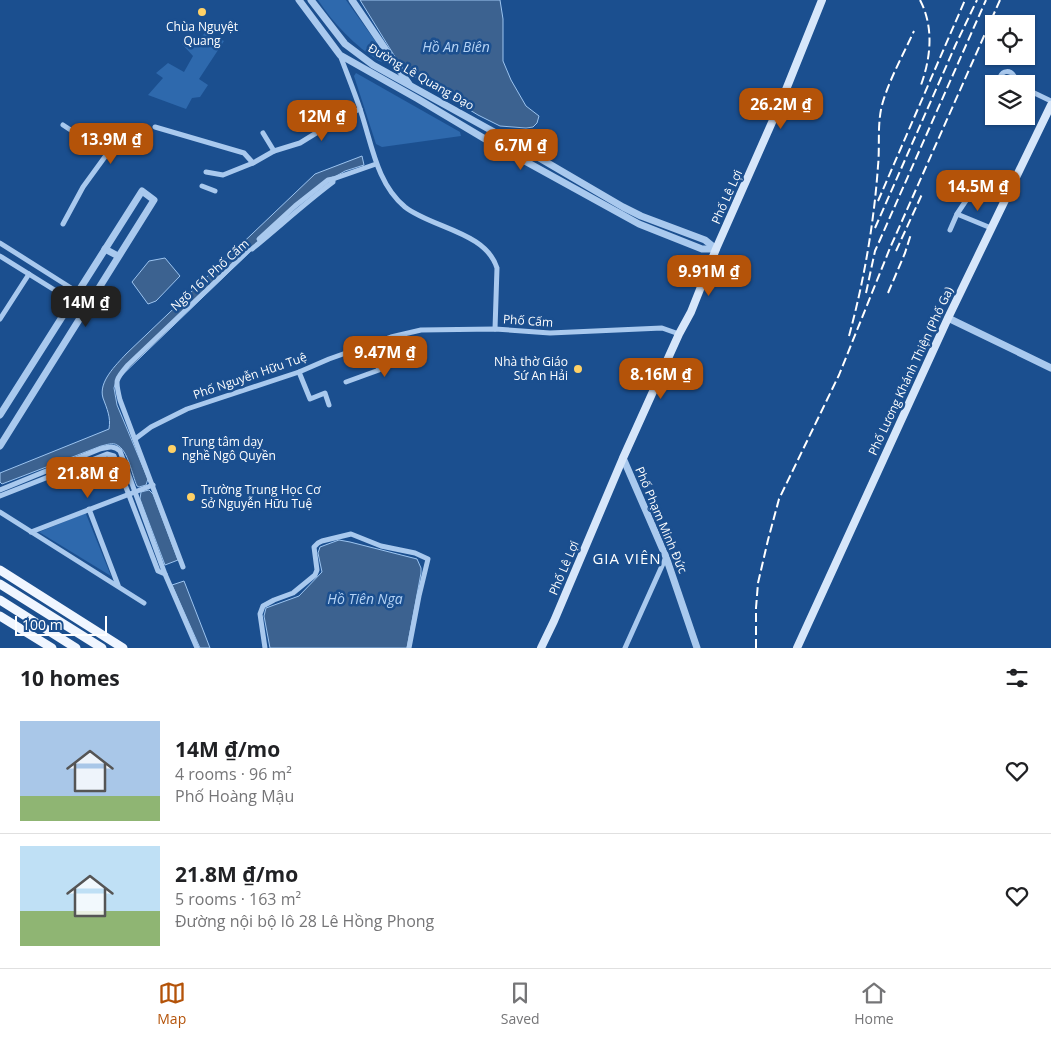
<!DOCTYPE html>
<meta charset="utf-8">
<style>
:root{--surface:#fff;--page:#f6f6f6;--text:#202124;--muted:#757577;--line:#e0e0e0;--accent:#b45309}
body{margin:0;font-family:"Open Sans",sans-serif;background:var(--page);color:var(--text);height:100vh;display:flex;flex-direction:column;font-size:19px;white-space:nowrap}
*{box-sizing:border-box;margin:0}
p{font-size:16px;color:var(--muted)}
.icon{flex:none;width:28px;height:28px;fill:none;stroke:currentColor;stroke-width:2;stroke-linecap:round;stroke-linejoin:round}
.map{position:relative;height:648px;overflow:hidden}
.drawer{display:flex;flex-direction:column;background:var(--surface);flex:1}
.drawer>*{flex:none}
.controls{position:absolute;left:985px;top:15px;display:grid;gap:10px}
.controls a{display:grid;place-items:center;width:50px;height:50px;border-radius:0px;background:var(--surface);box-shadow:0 1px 4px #0004;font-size:25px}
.scale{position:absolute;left:15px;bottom:12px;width:92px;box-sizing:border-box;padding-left:5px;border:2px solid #fff;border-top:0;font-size:14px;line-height:18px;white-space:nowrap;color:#fff;-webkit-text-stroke:4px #1b4f8f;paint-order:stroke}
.price{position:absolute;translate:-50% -42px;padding:0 11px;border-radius:10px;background:var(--accent);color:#fff;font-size:16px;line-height:32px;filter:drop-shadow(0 1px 2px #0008)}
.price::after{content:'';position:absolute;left:50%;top:30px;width:15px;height:11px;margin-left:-8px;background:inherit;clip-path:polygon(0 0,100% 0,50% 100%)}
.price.current{background:#222;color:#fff}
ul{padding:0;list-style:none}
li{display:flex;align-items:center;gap:15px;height:125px;padding:0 20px}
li+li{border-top:1px solid var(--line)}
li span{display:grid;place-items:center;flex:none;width:140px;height:100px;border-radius:0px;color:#555}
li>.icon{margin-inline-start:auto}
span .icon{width:60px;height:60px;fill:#fffc;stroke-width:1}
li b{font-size:21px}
h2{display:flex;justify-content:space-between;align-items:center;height:60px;padding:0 20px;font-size:21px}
.menu{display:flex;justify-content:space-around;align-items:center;height:70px;border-top:1px solid var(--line);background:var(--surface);font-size:14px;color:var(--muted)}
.menu a{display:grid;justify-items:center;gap:2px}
.menu .current{color:var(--accent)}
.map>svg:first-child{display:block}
.green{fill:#2e69ad}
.water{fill:#3c6290;stroke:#9cc4f0}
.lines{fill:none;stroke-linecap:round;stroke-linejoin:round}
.minor{stroke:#a9c9ee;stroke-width:5}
.tertiary{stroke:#a9c9ee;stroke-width:7}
.secondary{stroke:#d6e6fa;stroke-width:8}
.primary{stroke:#f0f6ff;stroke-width:9}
.rail{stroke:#fff;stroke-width:2;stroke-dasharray:9 4;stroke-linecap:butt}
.poi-dot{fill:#ffd166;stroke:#1b4f8f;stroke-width:2}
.labels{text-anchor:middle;stroke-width:5;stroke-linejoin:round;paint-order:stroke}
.poi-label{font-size:12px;fill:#fff;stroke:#1b4f8f;text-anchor:start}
.street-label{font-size:12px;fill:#fff;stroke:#1b4f8f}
.water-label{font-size:14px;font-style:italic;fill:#b5d3f5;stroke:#1b4f8f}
.quarter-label{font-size:15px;letter-spacing:1px;fill:#fff;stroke:#1b4f8f}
</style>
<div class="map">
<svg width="1051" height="648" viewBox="0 0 1051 648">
<rect width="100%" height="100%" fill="#1b4f8f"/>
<!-- green -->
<g class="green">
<path d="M318,0H346L386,56V61L383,62L379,61C355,46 333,23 318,0Z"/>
<polygon points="205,32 224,41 199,79 208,85 200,97 192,98 186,109 148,95 163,78 156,73 168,63 184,72 193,56 182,44 188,34 200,40"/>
<polygon points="356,73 460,132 461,136 382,147 376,144 354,76"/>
<polygon points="86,513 86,514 111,576 39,532"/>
</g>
<!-- water -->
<g class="water">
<polygon points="360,0 500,0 503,19 503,61 511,80 526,106 539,116 537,123 533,127 526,128 500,126 478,115 406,71 400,65"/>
<path d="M362,156L364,165L345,171L317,187L116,381L114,388L117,405L148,479L146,485L139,487L137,486C132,475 128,450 117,445C113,442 106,445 101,446L2,484L0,482V473L109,429C111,417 107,409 103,398C98,382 116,365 126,354L315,174Z"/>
<polygon points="165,258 180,276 156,301 148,304 132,282 149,261"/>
<polygon points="149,490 153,494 178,560 165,565 140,499 141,492"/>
<polygon points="339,540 350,542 417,559 421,568 421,573 407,648 270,648 264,616 266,608 299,596 322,572 318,553 320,547"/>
<polygon points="184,581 210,648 200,648 172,585"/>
</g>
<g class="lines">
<!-- minor -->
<g class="minor">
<path d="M340,55C347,74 355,93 361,112C372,145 377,184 405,207C432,228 486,232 497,268L495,329"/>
<path d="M1002,84L1000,77C1003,70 1010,70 1014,76L1012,84"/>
<polyline points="1026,89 1051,101"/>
<polyline points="155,127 244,153 253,163"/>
<polyline points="263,133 274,151"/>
<polyline points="206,172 223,175 253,163 274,151 300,143 342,117 360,109"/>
<polyline points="202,186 215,191"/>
<polyline points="957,214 991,228"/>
<polyline points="63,224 83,187 107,154 63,125"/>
<polyline points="950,230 957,214 967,199"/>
<polyline points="259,239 295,206 328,180 333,179"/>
<polyline points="0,243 90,300"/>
<polyline points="0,256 85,309"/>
<polyline points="0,319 29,274"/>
<polyline points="299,372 310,399 325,393 329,405"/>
<polyline points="346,382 379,370 372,345"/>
<polyline points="135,439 151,427 187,409 299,372 329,359 391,337 421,330 495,329 550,333 662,328 679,334"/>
<path d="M0,490L100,449C108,447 114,445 120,451L165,574"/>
<polyline points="0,496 107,454 114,456 158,571 165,574 197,648"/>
<polyline points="89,509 118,585"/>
<polyline points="0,512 144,603"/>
<polyline points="31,532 153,485"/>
<path d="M183,567L120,400C115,380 115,380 128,365L250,249H252C279,227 305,203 333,182V179L376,164"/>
<polyline points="265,648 260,614 263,606 274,600 293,593 315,575 317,570 314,547 318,543 322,541 351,534 381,546 415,553 428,559 419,596 409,648"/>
<polyline points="625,648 666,557"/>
</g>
<!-- tertiary -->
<g class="tertiary">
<polyline points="299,0 340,55 418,99 485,139 639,224 702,249 716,249"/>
<polyline points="311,0 345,44 373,65 505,138 623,207 641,216 705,240 716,249"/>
<polyline points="352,0 409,84"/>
<polyline points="105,249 118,256"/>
<polyline points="948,318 1051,368"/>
<polyline points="0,415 142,191 154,200 0,446"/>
<polyline points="623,458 666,557 697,648"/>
</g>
<!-- secondary -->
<g class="secondary">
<polyline points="541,648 554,621 623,458 679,334 691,312 716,249 781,102 822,0"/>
<polyline points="797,648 948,318 1051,105"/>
</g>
<!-- primary -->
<g class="primary">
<polyline points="0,570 123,648"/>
<polyline points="0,584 102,648"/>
<polyline points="0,600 76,648"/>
<polyline points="0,616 52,648"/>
</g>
<!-- rail -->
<g class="rail">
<path d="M920,0C934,27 931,57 921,85"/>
<polyline points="878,201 965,0"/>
<polyline points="875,228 956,44 977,0"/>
<polyline points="896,251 923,192"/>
<polyline points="866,293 875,251 986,0"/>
<polyline points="888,293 905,253 911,234"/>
<path d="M849,336C864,281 874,223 878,166C880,146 877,125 882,105C889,80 903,55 914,31"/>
<polyline points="756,648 756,608 758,583 768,540 779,499 839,375 890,248 1000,0"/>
</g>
</g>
<!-- markers -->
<g class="poi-dot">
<circle cx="202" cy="12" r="5"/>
<circle cx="578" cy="369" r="5"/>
<circle cx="172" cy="449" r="5"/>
<circle cx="191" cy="497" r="5"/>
</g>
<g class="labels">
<!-- poi labels -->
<g class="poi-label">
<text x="202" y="31" text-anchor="middle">Chùa Nguyệt<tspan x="202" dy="14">Quang</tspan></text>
<text x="568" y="366" text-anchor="end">Nhà thờ Giáo<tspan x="568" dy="14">Sứ An Hải</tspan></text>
<text x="182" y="446">Trung tâm dạy<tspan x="182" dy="14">nghề Ngô Quyền</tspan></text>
<text x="201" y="494">Trường Trung Học Cơ<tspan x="201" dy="14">Sở Nguyễn Hữu Tuệ</tspan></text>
</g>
<!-- street labels -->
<g class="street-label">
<text transform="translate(421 77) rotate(30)" y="4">Đường Lê Quang Đạo</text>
<text transform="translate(727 197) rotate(-66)" y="4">Phố Lê Lợi</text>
<text transform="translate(210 275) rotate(-42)" y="4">Ngõ 161 Phố Cấm</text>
<text transform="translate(528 321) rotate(4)" y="4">Phố Cấm</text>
<text transform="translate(911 371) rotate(-65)" y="4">Phố Lương Khánh Thiện (Phố Ga)</text>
<text transform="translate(250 376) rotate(-19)" y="4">Phố Nguyễn Hữu Tuệ</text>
<text transform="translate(661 520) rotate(67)" y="4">Phố Phạm Minh Đức</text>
<text transform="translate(564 568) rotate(-67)" y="4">Phố Lê Lợi</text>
</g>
<!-- water labels -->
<g class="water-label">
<text x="456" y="52">Hồ An Biên</text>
<text x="365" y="604">Hồ Tiên Nga</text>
</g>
<!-- quarter labels -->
<g class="quarter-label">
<text x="627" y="564">GIA VIÊN</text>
</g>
</g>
</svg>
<div class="controls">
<a><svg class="icon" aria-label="locate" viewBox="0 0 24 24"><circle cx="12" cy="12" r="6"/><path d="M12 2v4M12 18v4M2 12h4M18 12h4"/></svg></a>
<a><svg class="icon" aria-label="layers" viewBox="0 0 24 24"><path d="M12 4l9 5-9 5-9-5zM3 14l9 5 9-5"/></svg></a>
</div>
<div class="scale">100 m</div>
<b class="price" style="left:781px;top:130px">26.2M ₫</b>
<b class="price" style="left:322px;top:142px">12M ₫</b>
<b class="price" style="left:111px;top:165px">13.9M ₫</b>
<b class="price" style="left:521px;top:171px">6.7M ₫</b>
<b class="price" style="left:978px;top:212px">14.5M ₫</b>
<b class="price" style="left:709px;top:297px">9.91M ₫</b>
<b class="price current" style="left:86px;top:328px">14M ₫</b>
<b class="price" style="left:385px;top:378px">9.47M ₫</b>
<b class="price" style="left:661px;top:400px">8.16M ₫</b>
<b class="price" style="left:88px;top:499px">21.8M ₫</b>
</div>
<section class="drawer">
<h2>10 homes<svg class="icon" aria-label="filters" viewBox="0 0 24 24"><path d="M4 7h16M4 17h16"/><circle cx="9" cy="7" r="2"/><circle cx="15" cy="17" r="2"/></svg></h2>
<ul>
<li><span style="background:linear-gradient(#a9c7e8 75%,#8fb573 0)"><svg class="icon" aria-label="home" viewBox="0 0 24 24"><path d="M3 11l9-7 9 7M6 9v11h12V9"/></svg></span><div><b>14M ₫/mo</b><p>4 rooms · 96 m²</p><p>Phố Hoàng Mậu</p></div><svg class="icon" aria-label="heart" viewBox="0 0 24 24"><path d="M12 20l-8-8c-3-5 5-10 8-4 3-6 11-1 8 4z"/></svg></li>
<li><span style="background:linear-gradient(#bfe0f5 65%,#8fb573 0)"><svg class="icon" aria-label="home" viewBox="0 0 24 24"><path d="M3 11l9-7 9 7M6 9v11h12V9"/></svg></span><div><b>21.8M ₫/mo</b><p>5 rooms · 163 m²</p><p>Đường nội bộ lô 28 Lê Hồng Phong</p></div><svg class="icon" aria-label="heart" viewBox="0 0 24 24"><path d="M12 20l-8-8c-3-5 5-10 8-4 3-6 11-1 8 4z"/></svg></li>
</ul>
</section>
<nav class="menu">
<a class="current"><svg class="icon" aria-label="map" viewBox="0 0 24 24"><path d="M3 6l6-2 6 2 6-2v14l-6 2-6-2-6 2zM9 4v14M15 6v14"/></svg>Map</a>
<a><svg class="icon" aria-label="saved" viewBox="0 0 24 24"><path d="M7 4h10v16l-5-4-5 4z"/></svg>Saved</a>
<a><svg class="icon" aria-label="home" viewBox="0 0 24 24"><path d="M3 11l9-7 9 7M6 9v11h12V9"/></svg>Home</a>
</nav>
